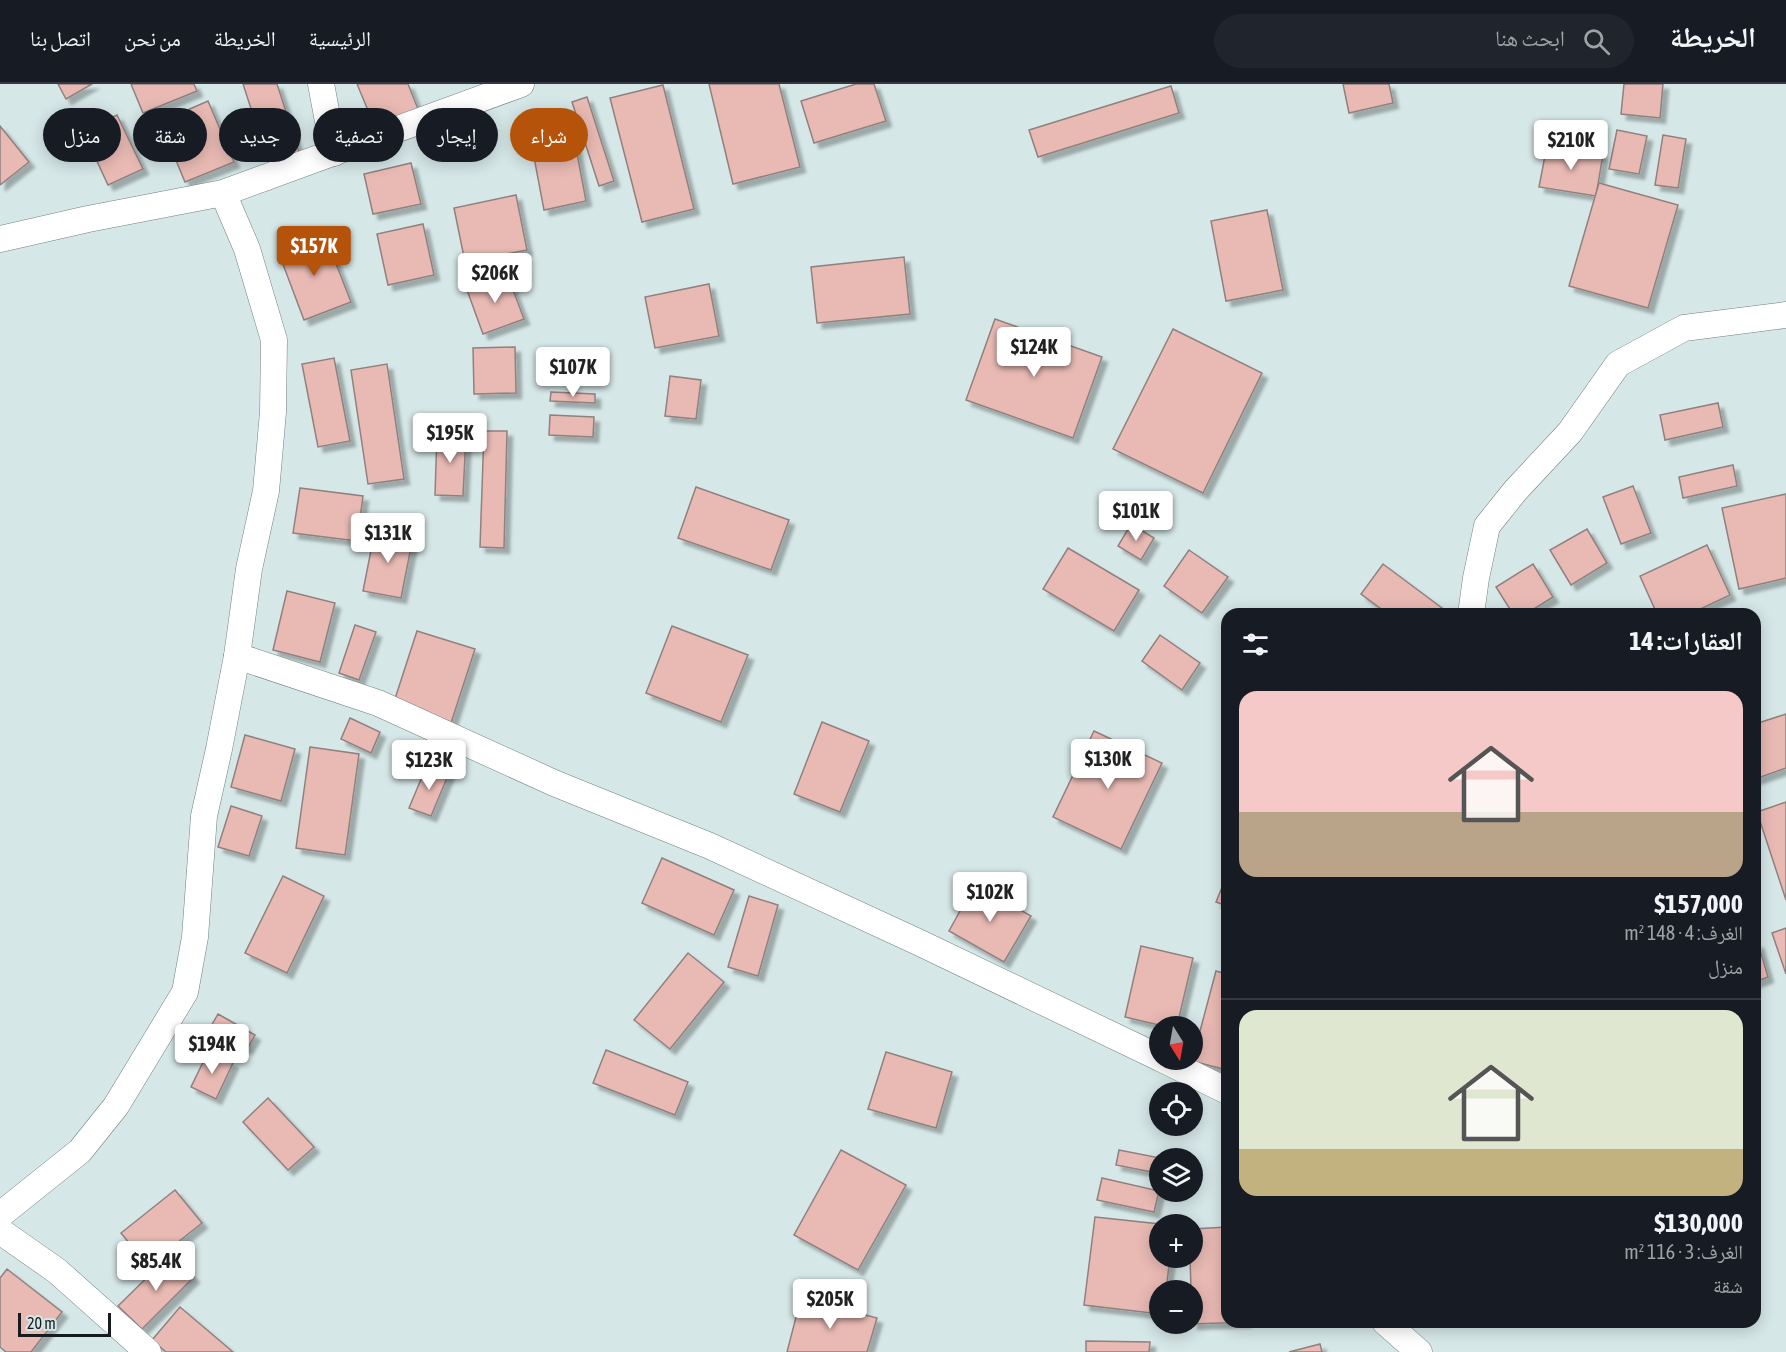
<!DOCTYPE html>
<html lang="ar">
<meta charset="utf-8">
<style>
:root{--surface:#171b24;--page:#20242c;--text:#f1f3f6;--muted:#9ea1a6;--line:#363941;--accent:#b45309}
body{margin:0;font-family:"Asap Condensed","Noto Naskh Arabic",sans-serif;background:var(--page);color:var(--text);direction:rtl;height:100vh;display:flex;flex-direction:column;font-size:22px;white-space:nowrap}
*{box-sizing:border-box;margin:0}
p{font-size:20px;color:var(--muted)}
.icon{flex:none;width:33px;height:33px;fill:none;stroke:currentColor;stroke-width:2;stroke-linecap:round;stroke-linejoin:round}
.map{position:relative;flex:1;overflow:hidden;direction:ltr}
.details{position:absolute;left:1221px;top:524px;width:540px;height:720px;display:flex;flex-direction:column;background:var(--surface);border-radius:18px;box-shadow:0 3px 15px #0003;direction:rtl}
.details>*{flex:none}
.guide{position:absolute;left:18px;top:24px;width:570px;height:54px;direction:rtl;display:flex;gap:12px}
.needle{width:39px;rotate:169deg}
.buttons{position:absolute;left:1149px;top:932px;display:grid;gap:12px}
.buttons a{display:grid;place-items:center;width:54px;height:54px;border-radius:50%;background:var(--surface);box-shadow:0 3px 15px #0003;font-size:30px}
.scale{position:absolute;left:18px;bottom:15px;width:93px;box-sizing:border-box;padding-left:6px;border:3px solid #161c1d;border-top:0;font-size:16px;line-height:21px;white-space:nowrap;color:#161c1d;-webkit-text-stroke:4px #d6e7e7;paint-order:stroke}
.price{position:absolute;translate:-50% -51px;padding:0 14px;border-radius:6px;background:#fff;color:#222;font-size:20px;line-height:39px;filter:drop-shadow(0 2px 3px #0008)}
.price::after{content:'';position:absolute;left:50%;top:36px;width:18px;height:14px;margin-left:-9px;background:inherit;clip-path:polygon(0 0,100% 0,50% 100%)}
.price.selected{background:var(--accent);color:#fff}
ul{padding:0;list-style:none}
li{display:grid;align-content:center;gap:12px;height:318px;padding:0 18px}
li+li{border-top:2px solid var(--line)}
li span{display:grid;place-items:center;height:186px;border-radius:18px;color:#555}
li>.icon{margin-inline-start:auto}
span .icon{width:108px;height:108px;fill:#fffc;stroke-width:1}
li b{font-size:26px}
h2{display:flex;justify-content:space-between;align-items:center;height:72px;padding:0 18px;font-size:26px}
.chip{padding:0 21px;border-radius:27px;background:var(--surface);box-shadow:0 3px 15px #0003;font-size:21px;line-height:54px}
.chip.selected{background:var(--accent);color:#fff}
header{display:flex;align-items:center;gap:36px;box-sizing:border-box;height:84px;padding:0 30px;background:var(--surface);border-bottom:2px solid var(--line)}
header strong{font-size:28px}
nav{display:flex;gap:33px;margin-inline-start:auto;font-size:21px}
.search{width:420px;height:54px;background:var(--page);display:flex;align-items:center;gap:15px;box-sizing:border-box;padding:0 21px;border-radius:33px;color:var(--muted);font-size:22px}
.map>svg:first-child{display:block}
.building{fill:#e9bab4;stroke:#90817f;stroke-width:1.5;filter:url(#shadow)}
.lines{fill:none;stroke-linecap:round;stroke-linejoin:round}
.street-casing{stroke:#708080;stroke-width:27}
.street{stroke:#fff;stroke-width:26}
</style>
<header>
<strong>الخريطة</strong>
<div class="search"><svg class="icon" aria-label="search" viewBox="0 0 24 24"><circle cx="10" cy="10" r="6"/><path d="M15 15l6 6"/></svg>ابحث هنا</div>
<nav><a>الرئيسية</a><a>الخريطة</a><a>من نحن</a><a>اتصل بنا</a></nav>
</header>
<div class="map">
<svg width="1786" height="1268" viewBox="0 0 1786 1268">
<defs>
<filter id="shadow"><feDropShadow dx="5.5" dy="5.5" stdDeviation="1.5" flood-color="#0004"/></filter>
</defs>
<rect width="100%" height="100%" fill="#d6e7e7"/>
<!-- building -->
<g class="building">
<polygon points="58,0 92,0 66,15"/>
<polygon points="131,0 194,0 197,7 143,29"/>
<polygon points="243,0 277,0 300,71 269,80"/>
<polygon points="357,0 408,0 418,25 375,43"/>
<polygon points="709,0 779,0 800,83 733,100"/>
<polygon points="856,0 874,0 886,37 814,59 801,17"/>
<polygon points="1343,0 1389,0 1393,19 1349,29"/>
<polygon points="1624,0 1663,0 1660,34 1621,30"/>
<polygon points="663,1 694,125 642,138 610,14"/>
<polygon points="1171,2 1179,29 1038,73 1029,46"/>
<polygon points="587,13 614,97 599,102 572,18"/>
<polygon points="208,17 234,78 185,98 160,38"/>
<polygon points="117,31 143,85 108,101 83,47"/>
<polygon points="0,42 29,78 0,101"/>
<polygon points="1617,46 1647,52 1639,90 1609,85"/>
<polygon points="1663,51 1686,55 1678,104 1655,101"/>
<polygon points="575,59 586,117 544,126 533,68"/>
<polygon points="1547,61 1603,70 1596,112 1539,103"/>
<polygon points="411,79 421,120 373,130 364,90"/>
<polygon points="1599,99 1678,121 1648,224 1569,202"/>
<polygon points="516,111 527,166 465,178 454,124"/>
<polygon points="1267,126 1283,206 1226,217 1211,137"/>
<polygon points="423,140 434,191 388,201 377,150"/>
<polygon points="324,149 351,218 304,236 278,167"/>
<polygon points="904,173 910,230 817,239 811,183"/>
<polygon points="507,190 524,235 483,250 467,206"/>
<polygon points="709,200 719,252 655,264 645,213"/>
<polygon points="995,235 1102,273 1073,354 966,316"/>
<polygon points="1173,245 1262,289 1203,409 1113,365"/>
<polygon points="515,263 516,309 474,310 473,264"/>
<polygon points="334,274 350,357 318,363 302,280"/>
<polygon points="387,280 404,395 368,400 351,286"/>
<polygon points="670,292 701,296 696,335 665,332"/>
<polygon points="551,308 595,310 595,319 550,317"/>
<polygon points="1718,319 1723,343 1665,356 1660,331"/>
<polygon points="550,331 594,333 593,353 549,351"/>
<polygon points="484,347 507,347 504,464 480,463"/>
<polygon points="437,349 466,350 463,412 435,411"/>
<polygon points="1733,381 1737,402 1683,414 1679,393"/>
<polygon points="1633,402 1651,449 1621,460 1603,413"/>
<polygon points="696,403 789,436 771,486 678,454"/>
<polygon points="300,404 363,412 357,457 293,449"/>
<polygon points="1786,410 1786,494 1739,505 1722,424"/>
<polygon points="1131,440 1154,454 1141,476 1118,462"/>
<polygon points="1587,445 1607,479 1571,501 1550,466"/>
<polygon points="375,446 413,453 401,514 363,507"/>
<polygon points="1707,461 1730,511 1690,530 1657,530 1640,492"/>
<polygon points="1068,464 1139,506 1114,547 1043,505"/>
<polygon points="1189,466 1228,493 1202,529 1164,502"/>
<polygon points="1383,480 1450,530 1388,530 1361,510"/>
<polygon points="1533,480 1553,513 1526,530 1513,530 1496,503"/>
<polygon points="287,507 335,519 320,578 273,566"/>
<polygon points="355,541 376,548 359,596 339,589"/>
<polygon points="672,542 748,571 721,638 646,609"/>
<polygon points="417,547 475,565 450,642 392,624"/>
<polygon points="1160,551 1200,579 1182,606 1142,577"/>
<polygon points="1786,630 1786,684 1755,695 1755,640"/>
<polygon points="350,634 380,648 371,669 341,655"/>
<polygon points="822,638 869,657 840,728 794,710"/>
<polygon points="1094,647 1162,679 1121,765 1053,733"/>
<polygon points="245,651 295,665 281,717 231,703"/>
<polygon points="310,663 359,670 345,771 296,764"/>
<polygon points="427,681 449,689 431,732 409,724"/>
<polygon points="1786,718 1786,816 1757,728"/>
<polygon points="231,722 262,732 249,772 218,763"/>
<polygon points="662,774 734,806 714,851 642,819"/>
<polygon points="1227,791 1227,822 1216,818"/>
<polygon points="283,792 324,812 287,889 245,869"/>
<polygon points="975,800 1031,832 1004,878 949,847"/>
<polygon points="749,812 778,821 758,892 728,883"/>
<polygon points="1786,844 1786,890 1772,849"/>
<polygon points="1755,859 1758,859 1768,893 1755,898"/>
<polygon points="1141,862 1193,874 1177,942 1163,942 1125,933"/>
<polygon points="688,869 724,898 670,965 634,936"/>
<polygon points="1216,887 1227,890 1227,986 1192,977"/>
<polygon points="218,930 255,951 247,965 210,944"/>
<polygon points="606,966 688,998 675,1031 593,999"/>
<polygon points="208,968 233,979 216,1015 191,1003"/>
<polygon points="886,968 952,988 936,1044 868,1025"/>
<polygon points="268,1014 314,1063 288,1086 243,1038"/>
<polygon points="841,1066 906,1101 858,1186 794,1151"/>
<polygon points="1119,1066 1160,1074 1157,1089 1116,1081"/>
<polygon points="1102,1094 1159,1107 1154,1128 1097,1116"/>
<polygon points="175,1106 202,1139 148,1182 121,1149"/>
<polygon points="1095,1133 1160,1140 1160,1173 1170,1173 1166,1206 1160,1206 1160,1230 1084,1221"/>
<polygon points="1227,1143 1227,1238 1247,1238 1192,1240 1192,1206 1191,1206 1190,1173 1192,1173 1192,1145"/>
<polygon points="171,1170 194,1193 142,1245 118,1222"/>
<polygon points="7,1185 62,1228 31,1268 6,1268 0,1263 0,1194"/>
<polygon points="801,1214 877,1234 867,1268 787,1268"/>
<polygon points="180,1223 233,1268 166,1268 152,1256"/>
<polygon points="1086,1257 1150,1258 1149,1268 1086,1268"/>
<polygon points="1320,1260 1322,1268 1289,1268"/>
</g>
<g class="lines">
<!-- street casing -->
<g class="street-casing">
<g id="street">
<polyline points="321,0 334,69"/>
<polyline points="0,155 88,135 223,109 521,0"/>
<polyline points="1471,530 1476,494 1487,442 1515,407 1570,348 1618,280 1684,244 1786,231"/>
<polyline points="237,572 378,619 554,699 710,762 918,858 1160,974"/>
<polyline points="1162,975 1227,1007"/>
<polyline points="0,1131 80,1067 116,1022 185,908 195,853 204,732 219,665 237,572 249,485 266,407 273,328 274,256 247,165 223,109"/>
<polyline points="0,1147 57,1187 148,1268"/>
<polyline points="1385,1238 1419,1268"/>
</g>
</g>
<!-- street -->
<use href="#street" class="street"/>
</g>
</svg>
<div class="buttons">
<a><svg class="needle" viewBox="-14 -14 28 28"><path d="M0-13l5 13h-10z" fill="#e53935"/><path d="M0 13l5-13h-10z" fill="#9ea1a6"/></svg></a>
<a><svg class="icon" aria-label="locate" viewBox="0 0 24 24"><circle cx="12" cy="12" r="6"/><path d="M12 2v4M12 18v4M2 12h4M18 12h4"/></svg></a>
<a><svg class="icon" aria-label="layers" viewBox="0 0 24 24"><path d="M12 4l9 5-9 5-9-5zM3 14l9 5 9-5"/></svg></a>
<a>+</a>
<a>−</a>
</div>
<div class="scale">20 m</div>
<b class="price" style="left:1571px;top:87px">$210K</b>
<b class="price selected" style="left:314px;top:193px">$157K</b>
<b class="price" style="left:495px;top:220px">$206K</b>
<b class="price" style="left:1034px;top:294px">$124K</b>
<b class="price" style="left:573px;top:314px">$107K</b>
<b class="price" style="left:450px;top:380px">$195K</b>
<b class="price" style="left:1136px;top:458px">$101K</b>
<b class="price" style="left:388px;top:480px">$131K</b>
<b class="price" style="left:1108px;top:706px">$130K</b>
<b class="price" style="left:429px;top:707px">$123K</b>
<b class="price" style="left:990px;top:839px">$102K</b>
<b class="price" style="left:212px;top:991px">$194K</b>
<b class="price" style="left:156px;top:1208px">$85.4K</b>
<b class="price" style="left:830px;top:1246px">$205K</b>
<div class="guide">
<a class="chip selected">شراء</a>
<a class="chip">إيجار</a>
<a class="chip">تصفية</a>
<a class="chip">جديد</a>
<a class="chip">شقة</a>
<a class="chip">منزل</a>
</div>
<section class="details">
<h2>العقارات: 14<svg class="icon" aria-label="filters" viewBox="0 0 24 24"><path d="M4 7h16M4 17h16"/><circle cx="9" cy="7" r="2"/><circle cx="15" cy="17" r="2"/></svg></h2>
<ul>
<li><span style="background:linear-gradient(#f6c9c9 65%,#b9a48a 0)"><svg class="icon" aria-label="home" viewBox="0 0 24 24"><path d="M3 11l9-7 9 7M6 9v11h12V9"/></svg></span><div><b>$157,000</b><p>الغرف: 4 · 148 m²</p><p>منزل</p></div></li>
<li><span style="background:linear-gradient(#dfe7d0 75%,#c2b280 0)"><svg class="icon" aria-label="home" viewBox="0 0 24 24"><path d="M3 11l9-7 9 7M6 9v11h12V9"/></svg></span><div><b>$130,000</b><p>الغرف: 3 · 116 m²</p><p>شقة</p></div></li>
</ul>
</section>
</div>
